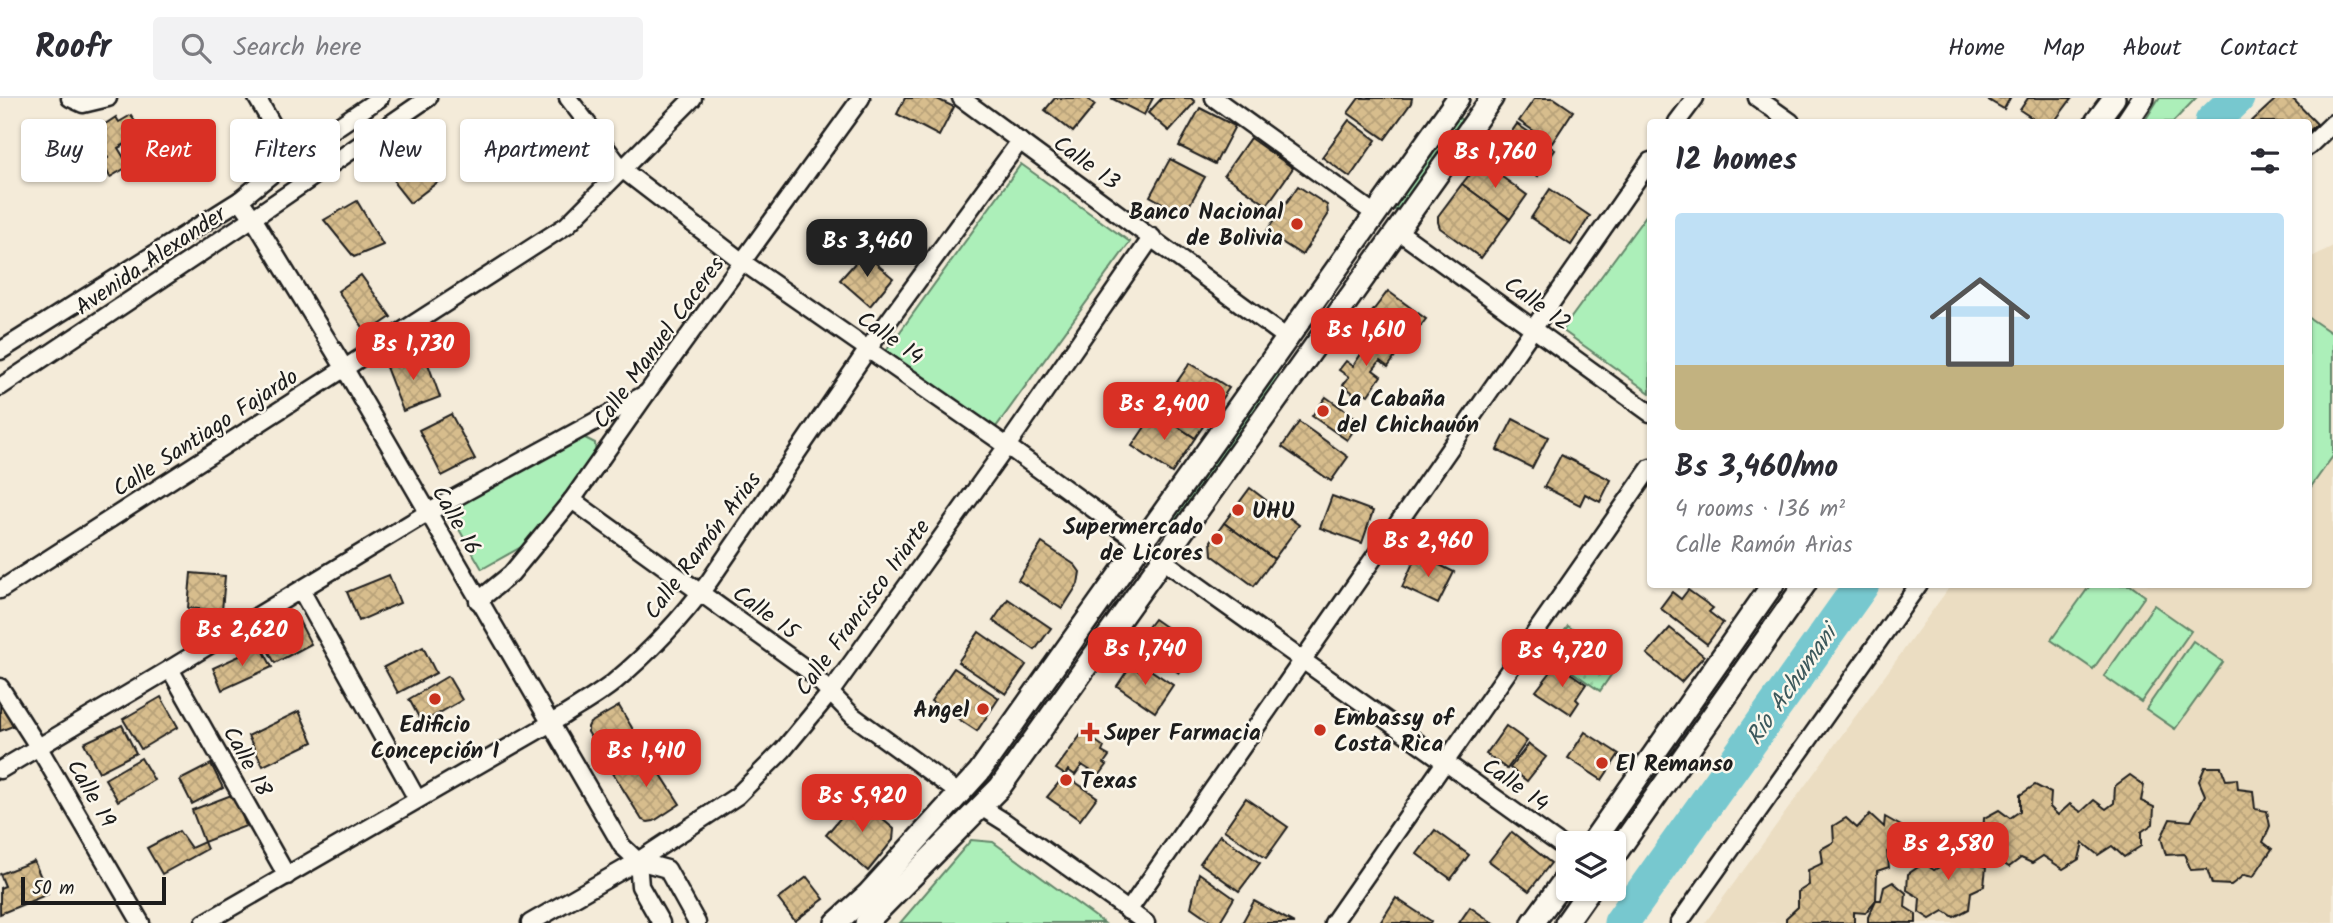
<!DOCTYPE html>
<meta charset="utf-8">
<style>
:root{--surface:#fff;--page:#f2f2f3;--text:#2b2b33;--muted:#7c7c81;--line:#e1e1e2;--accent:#d93025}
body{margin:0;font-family:Kalam,sans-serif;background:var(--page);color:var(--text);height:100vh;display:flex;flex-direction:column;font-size:26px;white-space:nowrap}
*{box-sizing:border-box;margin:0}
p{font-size:23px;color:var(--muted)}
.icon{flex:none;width:38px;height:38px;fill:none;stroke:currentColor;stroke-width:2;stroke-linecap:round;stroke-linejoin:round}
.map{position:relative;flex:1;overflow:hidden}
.side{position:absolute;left:1647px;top:21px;width:665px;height:469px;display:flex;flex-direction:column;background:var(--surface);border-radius:7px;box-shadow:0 2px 5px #0004}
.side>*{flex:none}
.banner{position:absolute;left:21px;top:21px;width:665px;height:63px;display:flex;gap:14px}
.tools{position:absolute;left:1556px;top:733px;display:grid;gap:14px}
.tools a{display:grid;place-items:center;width:70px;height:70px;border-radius:7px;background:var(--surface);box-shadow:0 2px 5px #0004;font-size:35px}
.scale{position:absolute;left:21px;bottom:18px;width:145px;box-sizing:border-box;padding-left:7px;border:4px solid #1c1c1c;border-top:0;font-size:19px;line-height:24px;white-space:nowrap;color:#1c1c1c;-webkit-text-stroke:5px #fbf7ec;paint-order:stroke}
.price{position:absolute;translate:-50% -60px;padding:0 16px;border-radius:14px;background:var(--accent);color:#fff;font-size:23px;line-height:46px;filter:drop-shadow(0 2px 4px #0008)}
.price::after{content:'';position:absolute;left:50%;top:42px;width:21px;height:16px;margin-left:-10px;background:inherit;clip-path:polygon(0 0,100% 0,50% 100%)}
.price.selected{background:#222;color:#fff}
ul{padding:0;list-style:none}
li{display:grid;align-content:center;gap:14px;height:371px;padding:0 28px}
li span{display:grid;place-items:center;height:217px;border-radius:7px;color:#555}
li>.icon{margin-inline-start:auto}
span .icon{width:126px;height:126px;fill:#fffc;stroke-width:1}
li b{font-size:30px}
h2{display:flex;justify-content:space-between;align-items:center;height:84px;padding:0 28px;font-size:30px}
.pill{padding:0 24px;border-radius:7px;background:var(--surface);box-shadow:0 2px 5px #0004;font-size:24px;line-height:63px}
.pill.selected{background:var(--accent);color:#fff}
header{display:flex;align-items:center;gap:42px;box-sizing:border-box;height:98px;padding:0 35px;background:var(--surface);border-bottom:2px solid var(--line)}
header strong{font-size:33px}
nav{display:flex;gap:38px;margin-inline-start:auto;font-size:24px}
.search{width:490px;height:63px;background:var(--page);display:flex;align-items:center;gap:18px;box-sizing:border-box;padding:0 24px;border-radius:7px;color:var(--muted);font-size:26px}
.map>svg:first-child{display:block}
.built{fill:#ebddc2}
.grass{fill:url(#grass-dots);stroke:#64866a;stroke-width:2}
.green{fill:#acefb9;stroke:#64866a;stroke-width:2}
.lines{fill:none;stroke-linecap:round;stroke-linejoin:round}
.river{stroke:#77c8cf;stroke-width:35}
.building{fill:url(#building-cross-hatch);stroke:#1c1c1c;stroke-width:2}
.minor-casing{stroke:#1c1c1c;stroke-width:21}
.secondary-casing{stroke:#1c1c1c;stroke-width:26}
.minor{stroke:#fbf7ec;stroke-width:16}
.secondary{stroke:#fbf7ec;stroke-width:21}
.poi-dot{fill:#c8321e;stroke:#fbf7ec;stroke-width:2.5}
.labels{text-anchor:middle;stroke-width:5;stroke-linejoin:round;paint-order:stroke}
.street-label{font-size:23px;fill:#1c1c1c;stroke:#fbf7ec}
.poi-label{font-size:23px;font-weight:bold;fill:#1c1c1c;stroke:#fbf7ec;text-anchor:start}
.water-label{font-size:24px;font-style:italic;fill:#3c585b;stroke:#fbf7ec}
</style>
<header>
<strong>Roofr</strong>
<div class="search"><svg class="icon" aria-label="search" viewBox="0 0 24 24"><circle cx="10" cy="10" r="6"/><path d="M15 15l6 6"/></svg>Search here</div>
<nav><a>Home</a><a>Map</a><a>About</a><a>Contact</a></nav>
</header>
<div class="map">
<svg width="2333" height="825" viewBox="0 0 2333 825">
<defs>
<pattern id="grass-dots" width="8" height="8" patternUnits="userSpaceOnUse" patternTransform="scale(1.75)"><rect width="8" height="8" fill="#acefb9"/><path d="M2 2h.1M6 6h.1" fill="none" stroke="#93cc9e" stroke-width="1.8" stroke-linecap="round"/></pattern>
<pattern id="building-cross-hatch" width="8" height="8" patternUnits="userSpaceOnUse" patternTransform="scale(1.75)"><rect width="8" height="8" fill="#d7bd8d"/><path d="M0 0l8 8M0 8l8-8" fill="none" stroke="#b8a279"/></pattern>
</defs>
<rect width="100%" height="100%" fill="#f4ebd9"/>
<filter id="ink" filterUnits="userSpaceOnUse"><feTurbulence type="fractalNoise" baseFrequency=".0143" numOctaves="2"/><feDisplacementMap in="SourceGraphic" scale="14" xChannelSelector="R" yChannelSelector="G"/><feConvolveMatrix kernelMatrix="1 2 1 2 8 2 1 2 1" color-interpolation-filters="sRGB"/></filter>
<g filter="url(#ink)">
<!-- built -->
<polygon class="built" points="2333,148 2333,825 1705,825 1951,487 2308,486 2308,161"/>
<!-- grass -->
<g class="grass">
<polygon points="1458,19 1463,23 1399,112 1395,112 1394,108"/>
<polygon points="1276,275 1281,279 1169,435 1165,432"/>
<polygon points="1568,528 1620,564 1600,593 1548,557"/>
</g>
<!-- green -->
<g class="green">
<polygon points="2159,0 2196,0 2173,24 2144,24"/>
<polygon points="1021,66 1130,144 993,333 884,256"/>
<polygon points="1650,112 1650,295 1562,232"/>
<polygon points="2308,219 2333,236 2333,358 2308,393"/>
<polygon points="583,339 595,345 596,360 530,444 482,471 453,421 456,409"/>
<polygon points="2091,486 2130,487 2145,498 2093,571 2051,542"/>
<polygon points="2154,507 2191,533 2141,604 2104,578"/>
<polygon points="2193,543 2223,564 2175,631 2146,611"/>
<polygon points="971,742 993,744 1104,825 900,825"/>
</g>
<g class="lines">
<!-- river -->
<g class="river">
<polyline points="2212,24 2237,0"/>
<polyline points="1621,825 1862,486"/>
</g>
</g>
<!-- building -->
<g class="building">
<polygon points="905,0 935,0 954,9 939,38 897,16"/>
<polygon points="1055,0 1087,0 1095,7 1073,34 1045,12"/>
<polygon points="1111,0 1153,0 1144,17"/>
<polygon points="1162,0 1191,0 1195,4 1169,33 1148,15"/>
<polygon points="1359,0 1412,0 1411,5 1385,41 1348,15"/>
<polygon points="1535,0 1554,0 1573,13 1552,45 1519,23"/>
<polygon points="1985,0 2010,0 2004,11"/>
<polygon points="2028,0 2072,0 2054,24 2038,24 2020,12"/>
<polygon points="2277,0 2292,0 2317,26 2308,34 2308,24 2251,24"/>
<polygon points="1200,10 1235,28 1215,66 1179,48"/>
<polygon points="131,17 139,30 130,35 133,42 118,50 129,68 110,79 102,64 108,60 96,40 99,38 96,32 116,19 119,24"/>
<polygon points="1349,22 1376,42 1350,79 1322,59"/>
<polygon points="1517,26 1555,52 1538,78 1499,52"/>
<polygon points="1250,40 1293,70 1267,107 1224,77"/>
<polygon points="413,53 439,83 410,105 395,86 394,77 396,68"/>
<polygon points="1170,61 1205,79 1184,117 1150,98"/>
<polygon points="1480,63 1527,97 1510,121 1462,86"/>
<polygon points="1462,86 1510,121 1481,160 1440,130 1438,124 1438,118"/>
<polygon points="1298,88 1327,107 1328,117 1302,157 1266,134"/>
<polygon points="1550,91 1590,118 1571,147 1531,120"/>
<polygon points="357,103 383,147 354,159 324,122"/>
<polygon points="864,155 893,180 870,208 840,182"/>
<polygon points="361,177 391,219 367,235 338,193"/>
<polygon points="1388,193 1426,221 1410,242 1372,214"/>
<polygon points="1365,238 1395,259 1388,269 1380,263 1373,272 1381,278 1368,297 1360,292 1357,298 1343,287 1349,279 1339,272 1346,263 1353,268 1365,250 1360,246"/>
<polygon points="424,255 440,299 403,313 386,269"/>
<polygon points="1190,265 1229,290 1215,310 1177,284"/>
<polygon points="1174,286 1213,314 1195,340 1155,314"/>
<polygon points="1326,299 1360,323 1347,342 1312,318"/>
<polygon points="1155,314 1195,340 1172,375 1132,348"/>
<polygon points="451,316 475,361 442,378 419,332"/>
<polygon points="1513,321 1548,339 1532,370 1497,352"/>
<polygon points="1299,324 1348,359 1331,383 1282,349"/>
<polygon points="1561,357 1611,382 1600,404 1585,396 1580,407 1544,389"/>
<polygon points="1250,390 1299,427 1274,461 1224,425"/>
<polygon points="1332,398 1373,413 1362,445 1320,430"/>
<polygon points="1224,425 1274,461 1254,488 1212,457 1211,443"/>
<polygon points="1042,445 1075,467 1080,474 1078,486 1062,511 1018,482"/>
<polygon points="1417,456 1454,474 1438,506 1402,489"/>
<polygon points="191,475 225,478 222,513 188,510"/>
<polygon points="389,477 400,505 359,523 347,494"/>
<polygon points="1688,492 1713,510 1709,514 1723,525 1707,546 1660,510 1672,494 1681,501"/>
<polygon points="1008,501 1051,530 1035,552 993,523"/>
<polygon points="1154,521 1197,551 1179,575 1136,545"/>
<polygon points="299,523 311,546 275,565 262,542"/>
<polygon points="1670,530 1704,558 1681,584 1647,556"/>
<polygon points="979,534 1026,567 1006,596 958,564"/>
<polygon points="261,548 272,569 222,592 213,570"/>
<polygon points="423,549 436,575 398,595 384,569"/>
<polygon points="1557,566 1586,586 1576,601 1579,604 1571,616 1536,593"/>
<polygon points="1131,567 1139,573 1143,567 1173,587 1155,614 1117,588"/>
<polygon points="954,570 999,600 977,633 931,603"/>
<polygon points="448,578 462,602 422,625 409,601"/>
<polygon points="0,596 13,628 0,633"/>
<polygon points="161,599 178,629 141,651 123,621"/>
<polygon points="619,608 647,655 613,675 588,634 588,629 590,625"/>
<polygon points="299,613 313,644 263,668 248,638"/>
<polygon points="122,627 136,655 99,674 84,645"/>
<polygon points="1506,628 1527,643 1507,671 1486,656"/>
<polygon points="1083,634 1104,649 1102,654 1109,658 1104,665 1107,667 1099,678 1082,667 1075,677 1068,672 1065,677 1056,671"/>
<polygon points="1585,634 1619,656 1602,682 1568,660"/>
<polygon points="1529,646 1546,659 1527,683 1510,670"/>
<polygon points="647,655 680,706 654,723 648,724 642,722 613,675"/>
<polygon points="141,660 154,682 118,703 105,681"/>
<polygon points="211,666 223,690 192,706 180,682"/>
<polygon points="2205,669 2221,669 2226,682 2237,681 2238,691 2253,693 2255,711 2267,713 2270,728 2263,744 2272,751 2253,779 2244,777 2231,787 2212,786 2207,771 2191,772 2184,756 2166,757 2161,740 2170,721 2191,723 2205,697 2199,683"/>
<polygon points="1065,677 1097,699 1080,722 1047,699"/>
<polygon points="2130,677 2144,687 2141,703 2154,709 2153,726 2141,734 2141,748 2124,759 2112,748 2098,757 2083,745 2079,761 2063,771 2043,758 2032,765 2021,760 2009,769 1996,761 1995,747 1983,736 1984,720 1999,712 2010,720 2020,713 2020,697 2035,687 2051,695 2050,709 2058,717 2070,706 2081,714 2094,702 2106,711 2114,705 2115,688"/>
<polygon points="234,696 246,728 204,744 192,712"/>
<polygon points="857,700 894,731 893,742 868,773 826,737"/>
<polygon points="1246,700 1288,729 1266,760 1224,732"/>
<polygon points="1870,716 1884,729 1885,719 1901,728 1899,750 1887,754 1889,769 1877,773 1876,802 1865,815 1854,814 1854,825 1786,825 1786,820 1798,809 1798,794 1809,787 1808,772 1823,765 1821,751 1834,744 1833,728 1846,720 1857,730"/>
<polygon points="1435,732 1469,757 1451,781 1417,756"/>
<polygon points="179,733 191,750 204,744 207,751 162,776 147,750"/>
<polygon points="1512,734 1551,765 1529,793 1489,763"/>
<polygon points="1220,737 1260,765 1239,793 1200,765"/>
<polygon points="1959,739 1975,750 1973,765 1986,769 1984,788 1971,794 1969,811 1954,819 1944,813 1930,821 1919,814 1920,800 1907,792 1908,776 1924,765 1934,772 1944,766 1943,751"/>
<polygon points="34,763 48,796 0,816 0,790 5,788 0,776"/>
<polygon points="1199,775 1234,800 1219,825 1214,825 1191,809"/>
<polygon points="807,779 824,801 795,823 778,801"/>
<polygon points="1893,784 1906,795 1905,809 1916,816 1916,825 1868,825 1868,819 1876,802 1881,802 1884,789"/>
<polygon points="1396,800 1431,823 1430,825 1380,825"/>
<polygon points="1254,803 1294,825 1242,825"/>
<polygon points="1470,809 1493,825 1459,825"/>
</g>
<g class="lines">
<!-- minor casing -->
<g class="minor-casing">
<g id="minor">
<polyline points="70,0 83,6 108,0"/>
<polyline points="257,0 279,38 294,58"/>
<polyline points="568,0 623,72 744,165 1007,348 1140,445"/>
<polyline points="961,0 1287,240"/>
<polyline points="1214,0 1375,116"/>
<polyline points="1757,0 1791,24"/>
<polyline points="1677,24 1695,0"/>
<polyline points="2308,49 2333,25"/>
<polyline points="240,102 253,120 345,271 622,748 638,763 667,771 697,825"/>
<polyline points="1398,133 1650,315"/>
<polyline points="0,253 240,102 294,58 380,0"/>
<polyline points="0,289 253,120 428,0"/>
<polyline points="572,402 809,573 853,618 960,696"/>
<polyline points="1164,463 1568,752"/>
<polyline points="0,492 567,127 693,0"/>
<polyline points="301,492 417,701"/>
<polyline points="478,503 511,476 572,402 647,295 861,0"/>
<polyline points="170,571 287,778"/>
<polyline points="0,589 39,650 141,825"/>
<polyline points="0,672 170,571 427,415 647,295"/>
<polyline points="981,709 1005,724 1146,825"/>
<polyline points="638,763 640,788 661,825"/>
<polyline points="1128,813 1650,63"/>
<path d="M204,825L563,618C580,607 598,597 613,585C649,555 682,520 710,482L868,251L1020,43"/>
<polyline points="530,825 638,763 737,698 783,652 830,595 1007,348 1152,139"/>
<polyline points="1333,825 1650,370"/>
<polyline points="1679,825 1919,486"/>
</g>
</g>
<!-- secondary casing -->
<g class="secondary-casing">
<g id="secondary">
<polyline points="2096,24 2114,0"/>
<polyline points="2127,24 2143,0"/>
<polyline points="1591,746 1773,486"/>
<polyline points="1614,758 1805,486"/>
<polyline points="836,825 868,796 979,674 1458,0"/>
<polyline points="866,825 1000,689 1492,0"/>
<polyline points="1533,825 1568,777"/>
<polyline points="1566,825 1590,791"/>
</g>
</g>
<!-- minor -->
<use href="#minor" class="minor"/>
<!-- secondary -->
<use href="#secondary" class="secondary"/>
</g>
</g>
<!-- markers -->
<g class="poi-dot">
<circle cx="1297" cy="126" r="7"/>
<circle cx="1323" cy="313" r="7"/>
<circle cx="1238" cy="412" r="7"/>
<circle cx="1217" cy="441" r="7"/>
<circle cx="435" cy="601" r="7"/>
<circle cx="983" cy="611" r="7"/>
<circle cx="1320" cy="632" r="7"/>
<path d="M1086.5 623.5h7v7h7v7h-7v7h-7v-7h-7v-7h7z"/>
<circle cx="1602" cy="665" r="7"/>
<circle cx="1066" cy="682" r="7"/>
</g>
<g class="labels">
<!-- street labels -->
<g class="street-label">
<text transform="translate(1087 64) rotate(36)" y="8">Calle 13</text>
<text transform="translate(150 162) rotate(-34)" y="8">Avenida Alexander</text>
<text transform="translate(1538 205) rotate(36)" y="8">Calle 12</text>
<text transform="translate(891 239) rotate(35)" y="8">Calle 14</text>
<text transform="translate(658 244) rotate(-54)" y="8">Calle Manuel Caceres</text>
<text transform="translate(205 334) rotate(-33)" y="8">Calle Santiago Fajardo</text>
<text transform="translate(457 422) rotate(60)" y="8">Calle 16</text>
<text transform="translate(702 447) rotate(-53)" y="8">Calle Ramón Arias</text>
<text transform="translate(862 509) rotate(-54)" y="8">Calle Francisco Iriarte</text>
<text transform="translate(766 514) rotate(36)" y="8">Calle 15</text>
<text transform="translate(248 663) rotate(61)" y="8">Calle 18</text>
<text transform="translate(1516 686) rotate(35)" y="8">Calle 14</text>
<text transform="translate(92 695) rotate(60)" y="8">Calle 19</text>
</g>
<!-- poi labels -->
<g class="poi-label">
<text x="1283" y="121" text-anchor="end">Banco Nacional<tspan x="1283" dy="26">de Bolivia</tspan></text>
<text x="1337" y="308">La Cabaña<tspan x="1337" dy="26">del Chichauón</tspan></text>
<text x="1252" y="420">UHU</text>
<text x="1203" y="436" text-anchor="end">Supermercado<tspan x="1203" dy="26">de Licores</tspan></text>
<text x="969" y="619" text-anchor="end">Angel</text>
<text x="1334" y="627">Embassy of<tspan x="1334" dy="26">Costa Rica</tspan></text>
<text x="435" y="634" text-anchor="middle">Edificio<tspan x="435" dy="26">Concepción I</tspan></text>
<text x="1104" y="642">Super Farmacia</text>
<text x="1616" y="673">El Remanso</text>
<text x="1080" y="690">Texas</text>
</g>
<!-- water labels -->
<g class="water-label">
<text transform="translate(1791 587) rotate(-55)" y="8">Río Achumani</text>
</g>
</g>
</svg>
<div class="tools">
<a><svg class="icon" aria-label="layers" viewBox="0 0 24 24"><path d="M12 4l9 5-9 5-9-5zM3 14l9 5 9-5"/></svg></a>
</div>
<div class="scale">50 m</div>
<b class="price" style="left:1495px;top:92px">Bs 1,760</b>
<b class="price selected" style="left:867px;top:181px">Bs 3,460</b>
<b class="price" style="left:1366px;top:270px">Bs 1,610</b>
<b class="price" style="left:413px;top:284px">Bs 1,730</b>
<b class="price" style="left:1164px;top:344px">Bs 2,400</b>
<b class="price" style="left:1428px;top:481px">Bs 2,960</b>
<b class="price" style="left:242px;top:570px">Bs 2,620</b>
<b class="price" style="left:1145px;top:589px">Bs 1,740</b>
<b class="price" style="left:1562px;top:591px">Bs 4,720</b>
<b class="price" style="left:646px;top:691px">Bs 1,410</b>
<b class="price" style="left:862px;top:736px">Bs 5,920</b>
<b class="price" style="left:1948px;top:784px">Bs 2,580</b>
<div class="banner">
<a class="pill">Buy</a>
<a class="pill selected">Rent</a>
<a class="pill">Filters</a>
<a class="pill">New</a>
<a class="pill">Apartment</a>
</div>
<section class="side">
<h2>12 homes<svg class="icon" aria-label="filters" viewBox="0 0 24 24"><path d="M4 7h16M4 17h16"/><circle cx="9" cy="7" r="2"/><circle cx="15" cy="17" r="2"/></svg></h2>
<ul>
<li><span style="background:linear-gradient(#bfe0f5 70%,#c2b280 0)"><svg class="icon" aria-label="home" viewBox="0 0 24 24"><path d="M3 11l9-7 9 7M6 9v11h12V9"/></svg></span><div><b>Bs 3,460/mo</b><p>4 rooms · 136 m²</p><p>Calle Ramón Arias</p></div></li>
</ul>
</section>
</div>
